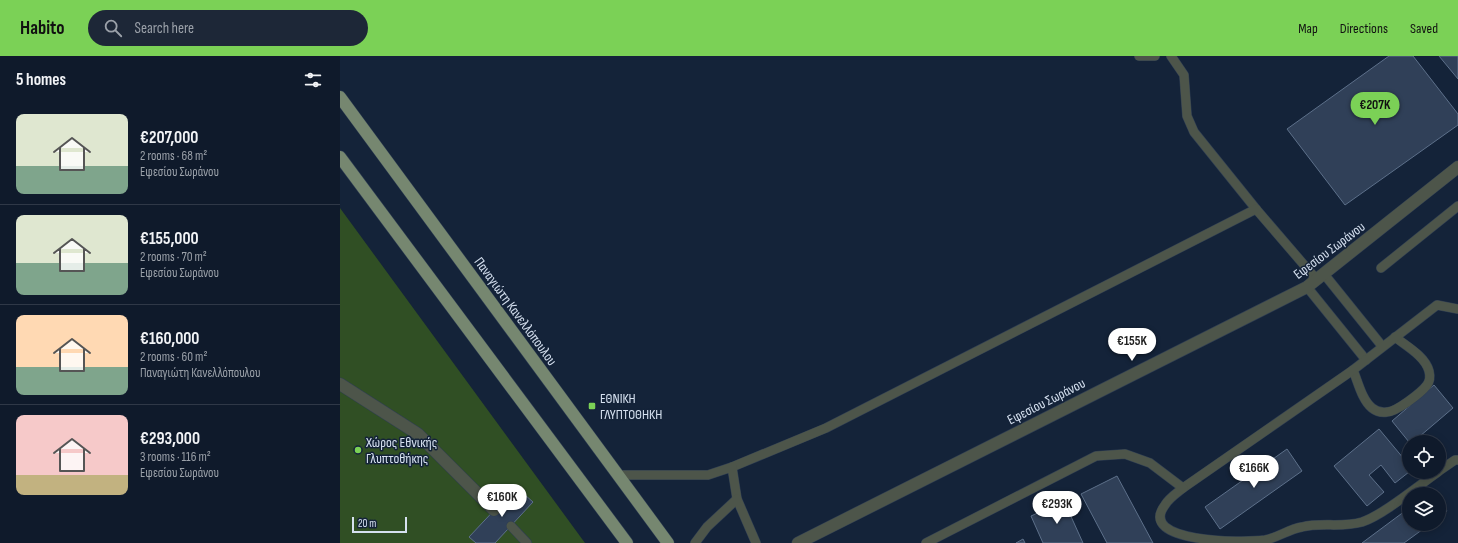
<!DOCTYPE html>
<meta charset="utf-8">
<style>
:root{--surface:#0f1a2b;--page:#1d2737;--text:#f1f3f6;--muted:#9ba1a9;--line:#2f3847;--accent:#7bd156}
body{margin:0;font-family:"Sofia Sans Condensed",sans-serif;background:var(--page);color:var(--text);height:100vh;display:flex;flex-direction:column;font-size:15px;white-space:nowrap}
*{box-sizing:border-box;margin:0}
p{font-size:13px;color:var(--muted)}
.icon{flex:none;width:22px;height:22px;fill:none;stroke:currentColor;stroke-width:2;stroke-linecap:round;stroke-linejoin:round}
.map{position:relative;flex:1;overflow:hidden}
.side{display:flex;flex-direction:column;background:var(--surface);width:340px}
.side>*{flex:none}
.buttons{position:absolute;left:1062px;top:379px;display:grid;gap:8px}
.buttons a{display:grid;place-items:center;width:44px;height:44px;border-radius:50%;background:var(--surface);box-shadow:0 2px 10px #0003,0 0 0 1px var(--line);font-size:20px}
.scale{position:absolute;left:12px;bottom:10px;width:55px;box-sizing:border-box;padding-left:4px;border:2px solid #d6e1f0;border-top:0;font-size:11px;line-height:14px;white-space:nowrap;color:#d6e1f0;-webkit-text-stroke:3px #142339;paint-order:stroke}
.price{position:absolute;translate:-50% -34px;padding:0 9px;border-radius:14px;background:#fff;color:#222;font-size:13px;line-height:26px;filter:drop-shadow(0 1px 2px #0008)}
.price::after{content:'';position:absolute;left:50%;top:24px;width:12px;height:9px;margin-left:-6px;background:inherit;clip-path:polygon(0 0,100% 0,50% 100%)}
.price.current{background:var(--accent);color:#111}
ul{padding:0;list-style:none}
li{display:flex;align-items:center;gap:12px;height:100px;padding:0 16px}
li+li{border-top:1px solid var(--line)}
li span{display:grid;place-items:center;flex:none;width:112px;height:80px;border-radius:8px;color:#555}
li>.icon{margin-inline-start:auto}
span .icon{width:48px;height:48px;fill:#fffc;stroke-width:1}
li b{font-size:17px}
h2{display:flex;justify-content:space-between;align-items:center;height:48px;padding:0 16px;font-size:17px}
header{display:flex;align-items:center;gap:24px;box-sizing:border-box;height:56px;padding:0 20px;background:var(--accent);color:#111}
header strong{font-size:19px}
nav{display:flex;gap:22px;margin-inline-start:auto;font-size:14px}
.search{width:280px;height:36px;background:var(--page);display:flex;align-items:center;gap:10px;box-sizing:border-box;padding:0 14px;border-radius:22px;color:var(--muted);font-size:15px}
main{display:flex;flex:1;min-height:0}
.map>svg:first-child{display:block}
.green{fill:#304f24}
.building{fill:#304058;stroke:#5d708a}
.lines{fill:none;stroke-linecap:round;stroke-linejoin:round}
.service-casing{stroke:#2f3e53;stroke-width:10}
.pedestrian-casing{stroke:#2f3e53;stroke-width:13}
.minor-casing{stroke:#2f3e53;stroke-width:13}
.primary-casing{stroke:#2f3e53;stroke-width:13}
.service{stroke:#4d554a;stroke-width:9}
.pedestrian{stroke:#4d554a;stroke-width:12}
.minor{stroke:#4d554a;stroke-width:12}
.primary{stroke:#768770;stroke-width:12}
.poi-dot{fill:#7bd156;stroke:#142339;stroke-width:1.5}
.labels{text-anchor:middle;stroke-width:3;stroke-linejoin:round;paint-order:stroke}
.street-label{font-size:14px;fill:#d6e1f0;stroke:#142339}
.poi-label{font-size:14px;fill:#d6e1f0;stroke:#142339;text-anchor:start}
</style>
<header>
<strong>Habito</strong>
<div class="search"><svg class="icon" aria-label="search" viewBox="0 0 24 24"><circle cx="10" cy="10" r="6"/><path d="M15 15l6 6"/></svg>Search here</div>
<nav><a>Map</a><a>Directions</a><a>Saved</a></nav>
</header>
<main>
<section class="side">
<h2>5 homes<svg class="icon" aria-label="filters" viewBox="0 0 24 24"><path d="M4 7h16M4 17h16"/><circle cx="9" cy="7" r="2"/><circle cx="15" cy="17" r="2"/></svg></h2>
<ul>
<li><span style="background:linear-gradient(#dfe7d0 65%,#7fa58c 0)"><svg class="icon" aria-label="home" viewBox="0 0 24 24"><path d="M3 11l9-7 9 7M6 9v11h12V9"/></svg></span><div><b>€207,000</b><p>2 rooms · 68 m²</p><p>Εφεσίου Σωράνου</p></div></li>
<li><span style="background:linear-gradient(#dfe7d0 60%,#7fa58c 0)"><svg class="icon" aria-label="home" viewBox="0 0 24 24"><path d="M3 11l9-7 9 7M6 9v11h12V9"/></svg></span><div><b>€155,000</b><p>2 rooms · 70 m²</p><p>Εφεσίου Σωράνου</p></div></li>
<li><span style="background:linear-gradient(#ffd9b3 65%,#7fa58c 0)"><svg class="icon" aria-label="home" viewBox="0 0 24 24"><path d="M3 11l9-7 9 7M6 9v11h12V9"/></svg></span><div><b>€160,000</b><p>2 rooms · 60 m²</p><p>Παναγιώτη Κανελλόπουλου</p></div></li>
<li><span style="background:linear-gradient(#f6c9c9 75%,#c2b280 0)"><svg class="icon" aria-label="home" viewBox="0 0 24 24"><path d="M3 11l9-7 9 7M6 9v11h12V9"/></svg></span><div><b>€293,000</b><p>3 rooms · 116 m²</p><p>Εφεσίου Σωράνου</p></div></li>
</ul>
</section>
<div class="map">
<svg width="1118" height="487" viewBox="0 0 1118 487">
<rect width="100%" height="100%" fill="#142339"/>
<!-- green -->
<polygon class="green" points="0,152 245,487 0,487"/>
<!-- building -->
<g class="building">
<polygon points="1049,0 1073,0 1118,58 1118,69 1005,149 947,73"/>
<polygon points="1099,0 1118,0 1118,23"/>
<polygon points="1094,329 1113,352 1073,386 1069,386 1052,365"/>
<polygon points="1039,373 1069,409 1069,416 1055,427 1041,409 1029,419 1044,436 1027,450 994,410"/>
<polygon points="947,393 962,415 880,473 865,451"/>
<polygon points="777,420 813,487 767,487 741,438"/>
<polygon points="176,431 193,446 155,487 136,487 129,481"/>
<polygon points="724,445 743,487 703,487 691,460"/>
<polygon points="1099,445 1107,455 1099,461"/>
<polygon points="1069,452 1069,468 1090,468 1064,487 1022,487"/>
<polygon points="683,483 685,487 676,487"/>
</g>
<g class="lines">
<!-- service casing -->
<g class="service-casing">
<g id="service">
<polyline points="799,0 815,0"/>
<polyline points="831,0 844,19 847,60 854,76 916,153"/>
<polyline points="1041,212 1118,150"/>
<polyline points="984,218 1042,290"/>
<polyline points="967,231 1026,304"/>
<path d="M1013,314C1018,326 1022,344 1032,352C1037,356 1041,357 1047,356C1056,356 1081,337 1087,329C1090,325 1090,319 1089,315C1085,300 1066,290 1055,281"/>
<polyline points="392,411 486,372 916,153 977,224"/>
<polyline points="1099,415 1115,404 1118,404"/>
<path d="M1098,416C1078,430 1043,459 1022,466C1002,472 981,466 962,471C949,473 937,482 925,484C903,487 796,487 825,449C829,442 837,437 843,432L1013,314L1097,249L1118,253"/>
<polyline points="278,419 368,419 392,411 397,443 416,487"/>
<polyline points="171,470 187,487"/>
<polyline points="355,487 367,471 397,443"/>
<polyline points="586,487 756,400 785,398 810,407 843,432"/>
</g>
</g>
<!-- pedestrian casing -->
<g class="pedestrian-casing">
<polyline id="pedestrian" points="0,328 78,378 154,454"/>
</g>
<!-- minor casing -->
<g class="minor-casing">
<polyline id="minor" points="458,487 967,231 1118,111"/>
</g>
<!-- primary casing -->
<g class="primary-casing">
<g id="primary">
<polyline points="0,41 328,487"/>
<polyline points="0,101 287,487"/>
</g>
</g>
<!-- service -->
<use href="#service" class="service"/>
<!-- pedestrian -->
<use href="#pedestrian" class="pedestrian"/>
<!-- minor -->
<use href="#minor" class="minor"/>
<!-- primary -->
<use href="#primary" class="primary"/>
</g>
<!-- markers -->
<g class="poi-dot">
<rect x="248" y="346" width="8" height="8" rx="2"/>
<circle cx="18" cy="394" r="4"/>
</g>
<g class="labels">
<!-- street labels -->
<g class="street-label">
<text transform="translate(989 194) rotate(-37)" y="5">Εφεσίου Σωράνου</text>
<text transform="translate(176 255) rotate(54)" y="5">Παναγιώτη Κανελλόπουλου</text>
<text transform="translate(706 345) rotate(-27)" y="5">Εφεσίου Σωράνου</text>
</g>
<!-- poi labels -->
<g class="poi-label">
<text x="260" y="347">ΕΘΝΙΚΗ<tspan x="260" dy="16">ΓΛΥΠΤΟΘΗΚΗ</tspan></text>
<text x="26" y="391">Χώρος Εθνικής<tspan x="26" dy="16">Γλυπτοθήκης</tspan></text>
</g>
</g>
</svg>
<div class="buttons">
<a><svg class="icon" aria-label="locate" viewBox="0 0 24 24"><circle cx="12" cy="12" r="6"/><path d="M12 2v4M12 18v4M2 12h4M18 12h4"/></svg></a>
<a><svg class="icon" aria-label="layers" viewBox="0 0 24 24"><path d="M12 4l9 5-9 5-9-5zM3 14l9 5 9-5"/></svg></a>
</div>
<div class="scale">20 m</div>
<b class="price current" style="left:1035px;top:70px">€207K</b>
<b class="price" style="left:792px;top:306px">€155K</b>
<b class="price" style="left:914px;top:433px">€166K</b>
<b class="price" style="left:162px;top:462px">€160K</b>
<b class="price" style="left:717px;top:469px">€293K</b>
</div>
</main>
